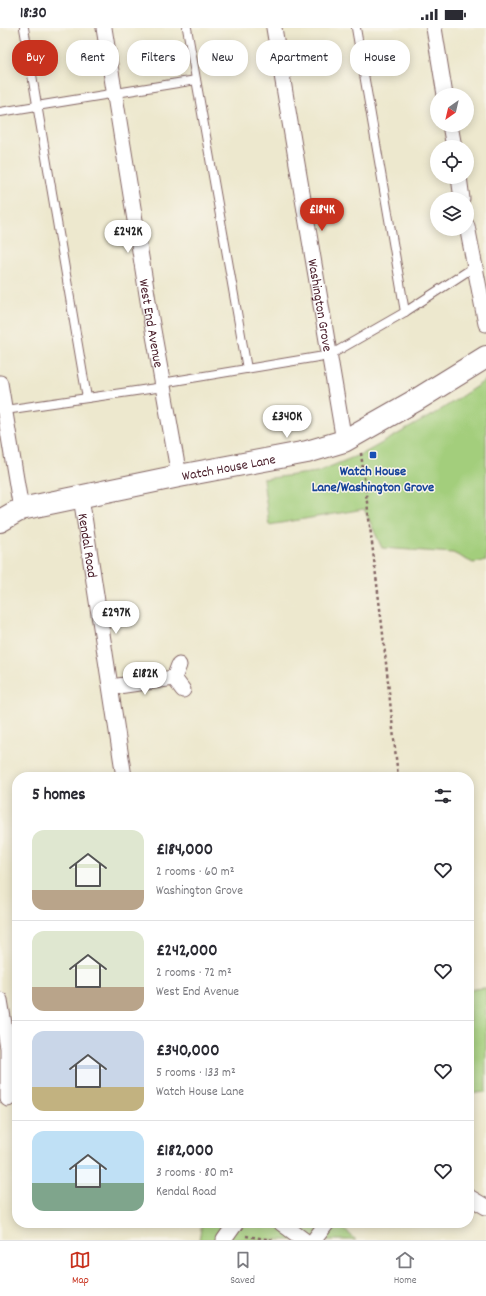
<!DOCTYPE html>
<meta charset="utf-8">
<style>
:root{--surface:#fff;--page:#f7f7f7;--text:#2b2b33;--muted:#7c7c81;--line:#e1e1e2;--accent:#c8321e}
body{margin:0;font-family:Dekko,sans-serif;background:var(--page);color:var(--text);height:100vh;display:flex;flex-direction:column;font-size:15px;white-space:nowrap}
*{box-sizing:border-box;margin:0}
p{font-size:13px;color:var(--muted)}
.icon{flex:none;width:22px;height:22px;fill:none;stroke:currentColor;stroke-width:2;stroke-linecap:round;stroke-linejoin:round}
.map{position:relative;flex:1;overflow:hidden}
.panel{position:absolute;left:12px;top:744px;width:462px;height:456px;display:flex;flex-direction:column;background:var(--surface);border-radius:16px;box-shadow:0 2px 10px #0003}
.panel>*{flex:none}
.hud{position:absolute;left:12px;top:12px;width:462px;height:36px;display:flex;gap:8px}
.needle{width:26px;rotate:214deg}
.buttons{position:absolute;left:430px;top:60px;display:grid;gap:8px}
.buttons a{display:grid;place-items:center;width:44px;height:44px;border-radius:50%;background:var(--surface);box-shadow:0 2px 10px #0003;font-size:20px}
.price{position:absolute;translate:-50% -34px;padding:0 9px;border-radius:14px;background:#fff;color:#222;font-size:13px;line-height:26px;filter:drop-shadow(0 1px 2px #0008)}
.price::after{content:'';position:absolute;left:50%;top:24px;width:12px;height:9px;margin-left:-6px;background:inherit;clip-path:polygon(0 0,100% 0,50% 100%)}
.price.on{background:var(--accent);color:#fff}
ul{padding:0;list-style:none}
li{display:flex;align-items:center;gap:12px;height:100px;padding:0 20px}
li+li{border-top:1px solid var(--line)}
li span{display:grid;place-items:center;flex:none;width:112px;height:80px;border-radius:12px;color:#555}
li>.icon{margin-inline-start:auto}
span .icon{width:48px;height:48px;fill:#fffc;stroke-width:1}
li b{font-size:17px}
h2{display:flex;justify-content:space-between;align-items:center;height:48px;padding:0 20px;font-size:17px}
.tag{padding:0 14px;border-radius:16px;background:var(--surface);box-shadow:0 2px 10px #0003;font-size:14px;line-height:36px}
.tag.on{background:var(--accent);color:#fff}
.status{display:flex;justify-content:space-between;align-items:center;height:28px;padding:0 20px;background:var(--surface);direction:ltr}
.status svg{height:11px;fill:currentColor}
.tabs{display:flex;justify-content:space-around;align-items:center;height:56px;border-top:1px solid var(--line);background:var(--surface);font-size:11px;color:var(--muted)}
.tabs a{display:grid;justify-items:center;gap:2px}
.tabs .on{color:var(--accent)}
.map>svg:first-child{display:block}
.green{fill:#a3ce7b;stroke:#767653}
.lines{fill:none;stroke-linecap:round;stroke-linejoin:round}
.lane-casing{stroke:#836564;stroke-width:10}
.street-casing{stroke:#836564;stroke-width:17}
.secondary-casing{stroke:#836564;stroke-width:24}
.path{stroke:#836564;stroke-width:2.5;stroke-dasharray:3 3;stroke-linecap:butt}
.lane{stroke:#fff;stroke-width:8}
.street{stroke:#fff;stroke-width:15}
.secondary{stroke:#fff;stroke-width:22}
.transit-dot{fill:#1a4fb4;stroke:#f7f3e8;stroke-width:1.5}
.labels{text-anchor:middle;stroke-width:3;stroke-linejoin:round;paint-order:stroke}
.street-label{font-size:14px;fill:#4a1f2b;stroke:#f7f3e8}
.transit-label{font-size:14px;font-weight:bold;fill:#164399;stroke:#f7f3e8}
</style>
<div class="status"><b>18:30</b><svg viewBox="0 0 49 12"><path d="M0 12V9h3v3zM5 12V6h3v6zM10 12V3h3v9zM15 12V0h3v12zM26 1h20v11H26zM47 4h2v5h-2z"/></svg></div>
<div class="map">
<svg width="486" height="1212" viewBox="0 0 486 1212">
<rect width="100%" height="100%" fill="#f7f3e8"/>
<filter id="ink" filterUnits="userSpaceOnUse"><feTurbulence type="fractalNoise" baseFrequency=".025" numOctaves="2"/><feDisplacementMap in="SourceGraphic" scale="8" xChannelSelector="R" yChannelSelector="G"/><feConvolveMatrix kernelMatrix="1 2 1 2 8 2 1 2 1" color-interpolation-filters="sRGB"/></filter>
<filter id="wash" filterUnits="userSpaceOnUse"><feTurbulence type="fractalNoise" baseFrequency=".012" numOctaves="4" result="noise"/><feDisplacementMap in="SourceGraphic" scale="16" xChannelSelector="R" yChannelSelector="G"/><feGaussianBlur stdDeviation="0.9" result="paint"/><feColorMatrix in="noise" values="0 0 0 0 0 0 0 0 0 0 0 0 0 0 0 0 0 1.4 0 .05"/><feComposite in="paint" operator="in"/></filter>
<g filter="url(#wash)">
<rect width="100%" height="100%" fill="#ede8ce"/>
<!-- green -->
<g class="green">
<polygon points="486,352 486,533 473,535 453,525 382,520 364,481 269,497 263,451 317,444 366,424 439,383"/>
<polygon points="486,960 486,1064 469,1066 469,961"/>
<polygon points="202,1195 337,1195 356,1212 199,1212"/>
</g>
</g>
<g filter="url(#ink)">
<g class="lines">
<!-- lane casing -->
<g class="lane-casing">
<g id="lane">
<polyline points="24,0 87,370"/>
<polyline points="187,0 247,341"/>
<polyline points="356,0 405,284"/>
<polyline points="0,84 196,52"/>
<polyline points="162,355 330,327 405,284 474,239"/>
<polyline points="5,382 163,359"/>
</g>
</g>
<!-- street casing -->
<g class="street-casing">
<g id="street">
<path id="s1" d="M104,0L150,285L179,448"/>
<path id="s2" d="M274,0L344,413"/>
<polyline points="434,0 445,67"/>
<polyline points="450,97 454,119"/>
<polyline points="459,149 462,171"/>
<polyline points="467,198 486,296"/>
<polyline points="0,355 21,481"/>
<path id="s3" d="M81,469L124,749"/>
<polyline points="179,637 174,650 183,662"/>
<polyline points="111,659 174,650"/>
<polyline points="0,972 8,1020 8,1071"/>
<polyline points="469,1169 486,1179"/>
<polyline points="281,1195 304,1212"/>
<polyline points="224,1212 236,1195"/>
<polyline points="314,1212 327,1195"/>
</g>
</g>
<!-- secondary casing -->
<g class="secondary-casing">
<g id="secondary">
<path id="s4" d="M0,493L21,481L179,448L307,424L344,413L418,371L486,329"/>
</g>
</g>
<!-- path -->
<g class="path">
<polyline points="361,425 382,597 398,749"/>
<polyline points="246,1208 273,1212"/>
</g>
<!-- lane -->
<use href="#lane" class="lane"/>
<!-- street -->
<use href="#street" class="street"/>
<!-- secondary -->
<use href="#secondary" class="secondary"/>
</g>
</g>
<!-- markers -->
<rect class="transit-dot" x="369" y="423" width="8" height="8" rx="2"/>
<g class="labels">
<!-- street labels -->
<g class="street-label">
<text dy="5" stroke="none"><textPath href="#s2" startOffset="281">Washington Grove</textPath></text>
<text dy="5" stroke="none"><textPath href="#s1" startOffset="299">West End Avenue</textPath></text>
<text dy="5" stroke="none"><textPath href="#s4" startOffset="236">Watch House Lane</textPath></text>
<text dy="5" stroke="none"><textPath href="#s3" startOffset="49">Kendal Road</textPath></text>
</g>
<!-- transit labels -->
<g class="transit-label">
<text x="373" y="447">Watch House<tspan x="373" dy="16">Lane/Washington Grove</tspan></text>
</g>
</g>
</svg>
<div class="buttons">
<a><svg class="needle" viewBox="-14 -14 28 28"><path d="M0-13l5 13h-10z" fill="#e53935"/><path d="M0 13l5-13h-10z" fill="#7c7c81"/></svg></a>
<a><svg class="icon" aria-label="locate" viewBox="0 0 24 24"><circle cx="12" cy="12" r="6"/><path d="M12 2v4M12 18v4M2 12h4M18 12h4"/></svg></a>
<a><svg class="icon" aria-label="layers" viewBox="0 0 24 24"><path d="M12 4l9 5-9 5-9-5zM3 14l9 5 9-5"/></svg></a>
</div>
<b class="price on" style="left:322px;top:204px">£184K</b>
<b class="price" style="left:128px;top:226px">£242K</b>
<b class="price" style="left:287px;top:411px">£340K</b>
<b class="price" style="left:116px;top:607px">£297K</b>
<b class="price" style="left:145px;top:668px">£182K</b>
<div class="hud">
<a class="tag on">Buy</a>
<a class="tag">Rent</a>
<a class="tag">Filters</a>
<a class="tag">New</a>
<a class="tag">Apartment</a>
<a class="tag">House</a>
</div>
<section class="panel">
<h2>5 homes<svg class="icon" aria-label="filters" viewBox="0 0 24 24"><path d="M4 7h16M4 17h16"/><circle cx="9" cy="7" r="2"/><circle cx="15" cy="17" r="2"/></svg></h2>
<ul>
<li><span style="background:linear-gradient(#dfe7d0 75%,#b9a48a 0)"><svg class="icon" aria-label="home" viewBox="0 0 24 24"><path d="M3 11l9-7 9 7M6 9v11h12V9"/></svg></span><div><b>£184,000</b><p>2 rooms · 60 m²</p><p>Washington Grove</p></div><svg class="icon" aria-label="heart" viewBox="0 0 24 24"><path d="M12 20l-8-8c-3-5 5-10 8-4 3-6 11-1 8 4z"/></svg></li>
<li><span style="background:linear-gradient(#dfe7d0 70%,#b9a48a 0)"><svg class="icon" aria-label="home" viewBox="0 0 24 24"><path d="M3 11l9-7 9 7M6 9v11h12V9"/></svg></span><div><b>£242,000</b><p>2 rooms · 72 m²</p><p>West End Avenue</p></div><svg class="icon" aria-label="heart" viewBox="0 0 24 24"><path d="M12 20l-8-8c-3-5 5-10 8-4 3-6 11-1 8 4z"/></svg></li>
<li><span style="background:linear-gradient(#c9d6e8 70%,#c2b280 0)"><svg class="icon" aria-label="home" viewBox="0 0 24 24"><path d="M3 11l9-7 9 7M6 9v11h12V9"/></svg></span><div><b>£340,000</b><p>5 rooms · 133 m²</p><p>Watch House Lane</p></div><svg class="icon" aria-label="heart" viewBox="0 0 24 24"><path d="M12 20l-8-8c-3-5 5-10 8-4 3-6 11-1 8 4z"/></svg></li>
<li><span style="background:linear-gradient(#bfe0f5 65%,#7fa58c 0)"><svg class="icon" aria-label="home" viewBox="0 0 24 24"><path d="M3 11l9-7 9 7M6 9v11h12V9"/></svg></span><div><b>£182,000</b><p>3 rooms · 80 m²</p><p>Kendal Road</p></div><svg class="icon" aria-label="heart" viewBox="0 0 24 24"><path d="M12 20l-8-8c-3-5 5-10 8-4 3-6 11-1 8 4z"/></svg></li>
</ul>
</section>
</div>
<nav class="tabs">
<a class="on"><svg class="icon" aria-label="map" viewBox="0 0 24 24"><path d="M3 6l6-2 6 2 6-2v14l-6 2-6-2-6 2zM9 4v14M15 6v14"/></svg>Map</a>
<a><svg class="icon" aria-label="saved" viewBox="0 0 24 24"><path d="M7 4h10v16l-5-4-5 4z"/></svg>Saved</a>
<a><svg class="icon" aria-label="home" viewBox="0 0 24 24"><path d="M3 11l9-7 9 7M6 9v11h12V9"/></svg>Home</a>
</nav>
